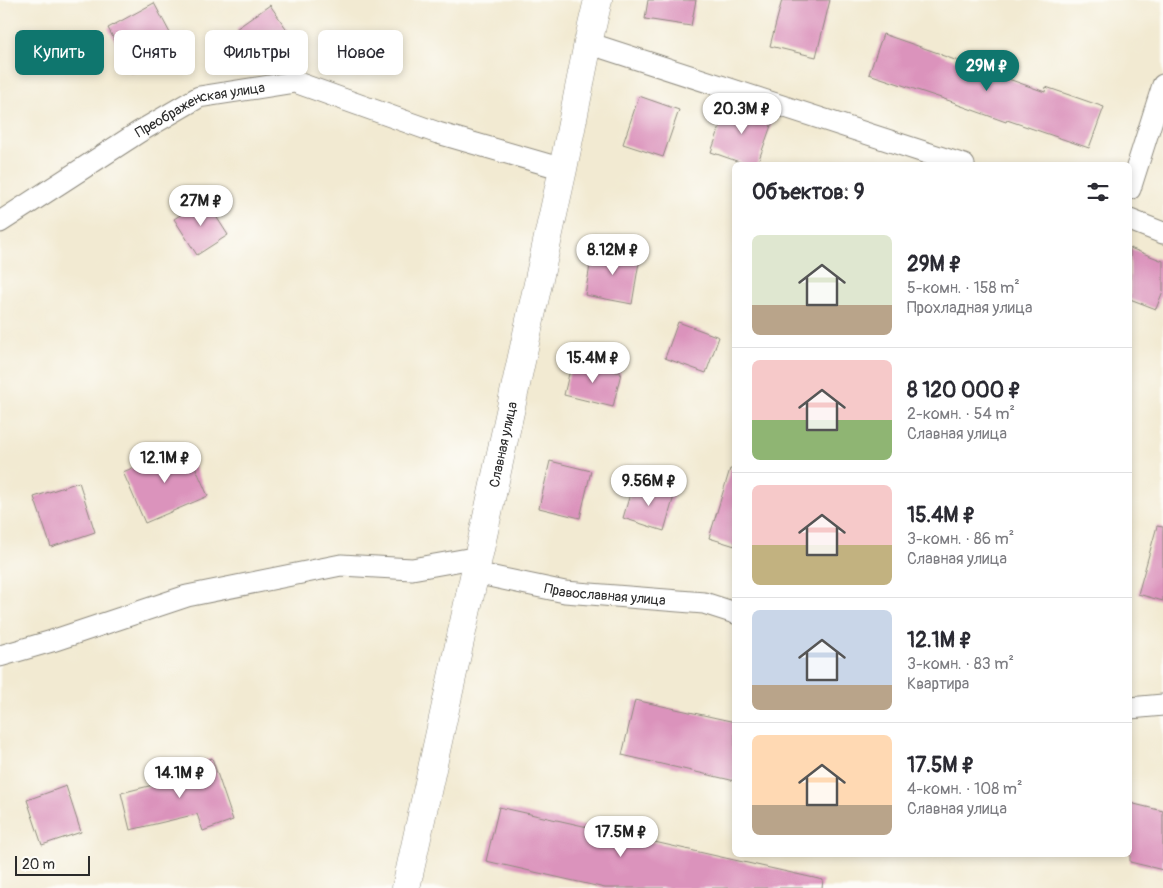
<!DOCTYPE html>
<html lang="ru">
<meta charset="utf-8">
<style>
:root{--surface:#fff;--page:#f7f7f7;--text:#2b2b33;--muted:#7c7c81;--line:#e1e1e2;--accent:#0f766e}
body{margin:0;font-family:Pangolin,sans-serif;background:var(--page);color:var(--text);height:100vh;display:flex;flex-direction:column;font-size:19px;white-space:nowrap}
*{box-sizing:border-box;margin:0}
p{font-size:16px;color:var(--muted)}
.icon{flex:none;width:28px;height:28px;fill:none;stroke:currentColor;stroke-width:2;stroke-linecap:round;stroke-linejoin:round}
.map{position:relative;flex:1;overflow:hidden}
.details{position:absolute;left:732px;top:162px;width:400px;height:695px;display:flex;flex-direction:column;background:var(--surface);border-radius:8px;box-shadow:0 2px 8px #0003}
.details>*{flex:none}
.hud{position:absolute;left:15px;top:30px;width:475px;height:45px;display:flex;gap:10px}
.scale{position:absolute;left:15px;bottom:12px;width:75px;box-sizing:border-box;padding-left:5px;border:2px solid #2b2b2b;border-top:0;font-size:14px;line-height:18px;white-space:nowrap;color:#2b2b2b;-webkit-text-stroke:4px #fdfcf7;paint-order:stroke}
.price{position:absolute;translate:-50% -42px;padding:0 11px;border-radius:18px;background:#fff;color:#222;font-size:16px;line-height:32px;filter:drop-shadow(0 1px 2px #0008)}
.price::after{content:'';position:absolute;left:50%;top:30px;width:15px;height:11px;margin-left:-8px;background:inherit;clip-path:polygon(0 0,100% 0,50% 100%)}
.price.current{background:var(--accent);color:#fff}
ul{padding:0;list-style:none}
li{display:flex;align-items:center;gap:15px;height:125px;padding:0 20px}
li+li{border-top:1px solid var(--line)}
li span{display:grid;place-items:center;flex:none;width:140px;height:100px;border-radius:8px;color:#555}
li>.icon{margin-inline-start:auto}
span .icon{width:60px;height:60px;fill:#fffc;stroke-width:1}
li b{font-size:21px}
h2{display:flex;justify-content:space-between;align-items:center;height:60px;padding:0 20px;font-size:21px}
.chip{padding:0 18px;border-radius:8px;background:var(--surface);box-shadow:0 2px 8px #0003;font-size:18px;line-height:45px}
.chip.current{background:var(--accent);color:#fff}
.map>svg:first-child{display:block}
.building{fill:#db93bc}
.lines{fill:none;stroke-linecap:round;stroke-linejoin:round}
.street-casing{stroke:#8e8a7e;stroke-width:23}
.secondary-casing{stroke:#8e8a7e;stroke-width:29}
.street{stroke:#fff;stroke-width:21}
.secondary{stroke:#fff;stroke-width:28}
.labels{text-anchor:middle;stroke-width:4;stroke-linejoin:round;paint-order:stroke}
.street-label{font-size:14px;fill:#2b2b2b;stroke:#fdfcf7}
</style>
<div class="map">
<svg width="1163" height="888" viewBox="0 0 1163 888">
<rect width="100%" height="100%" fill="#fdfcf7"/>
<filter id="ink" filterUnits="userSpaceOnUse"><feTurbulence type="fractalNoise" baseFrequency=".02" numOctaves="2"/><feDisplacementMap in="SourceGraphic" scale="10" xChannelSelector="R" yChannelSelector="G"/><feConvolveMatrix kernelMatrix="1 2 1 2 8 2 1 2 1" color-interpolation-filters="sRGB"/></filter>
<filter id="wash" filterUnits="userSpaceOnUse"><feTurbulence type="fractalNoise" baseFrequency=".0096" numOctaves="4" result="noise"/><feDisplacementMap in="SourceGraphic" scale="20" xChannelSelector="R" yChannelSelector="G"/><feGaussianBlur stdDeviation="1.12" result="paint"/><feColorMatrix in="noise" values="0 0 0 0 0 0 0 0 0 0 0 0 0 0 0 0 0 1.4 0 .05"/><feComposite in="paint" operator="in"/></filter>
<g filter="url(#wash)">
<rect width="100%" height="100%" fill="#f2ead2"/>
<g id="blocks">
<!-- building -->
<g class="building">
<polygon points="648,0 696,0 691,26 645,19"/>
<polygon points="782,0 830,0 816,57 770,46"/>
<polygon points="154,3 178,48 132,73 108,28"/>
<polygon points="270,5 290,34 255,58 236,29"/>
<polygon points="883,34 941,54 941,55 1045,92 1046,87 1104,107 1089,148 1007,120 1006,122 956,104 956,103 869,74"/>
<polygon points="639,96 679,110 663,157 623,144"/>
<polygon points="729,102 774,117 757,165 748,165 711,152"/>
<polygon points="205,199 228,235 197,255 174,219"/>
<polygon points="593,248 640,256 632,304 585,295"/>
<polygon points="1130,248 1163,261 1163,291 1156,309 1130,299"/>
<polygon points="678,322 719,337 706,373 665,358"/>
<polygon points="572,361 621,373 613,407 564,395"/>
<polygon points="186,446 208,496 145,523 123,472"/>
<polygon points="550,461 591,471 580,518 539,508"/>
<polygon points="730,469 735,469 735,546 709,538"/>
<polygon points="79,482 95,532 51,547 34,497"/>
<polygon points="633,484 674,496 664,531 623,518"/>
<polygon points="1157,526 1163,527 1163,601 1138,594"/>
<polygon points="635,700 735,722 735,781 622,755"/>
<polygon points="212,758 233,820 203,831 197,814 130,830 121,793 185,777 182,768"/>
<polygon points="66,786 81,832 42,845 27,800"/>
<polygon points="1130,803 1163,811 1163,870 1130,862"/>
<polygon points="499,807 823,880 822,888 605,888 486,861"/>
</g>
</g>
</g>
<g filter="url(#ink)">
<use href="#blocks" fill-opacity="0" stroke="#8e8a7e" stroke-width="1"/>
<g class="lines">
<!-- street casing -->
<g class="street-casing">
<g id="street">
<polyline points="588,43 964,165"/>
<polyline points="1130,189 1163,85"/>
<polyline points="1130,220 1163,233"/>
<path id="s1" d="M0,222L139,132L199,97L295,82L438,133L563,169"/>
<path id="s2" d="M475,573L565,592L704,603L735,613"/>
<polyline points="0,656 52,641 187,596 341,565 412,569 479,557"/>
<polyline points="1130,708 1163,705"/>
</g>
</g>
<!-- secondary casing -->
<g class="secondary-casing">
<g id="secondary">
<path id="s3" d="M406,888L563,169L588,43L598,0"/>
</g>
</g>
<!-- street -->
<use href="#street" class="street"/>
<!-- secondary -->
<use href="#secondary" class="secondary"/>
</g>
</g>
<g class="labels">
<!-- street labels -->
<g class="street-label">
<text dy="5" stroke="none"><textPath href="#s1" startOffset="232">Преображенская улица</textPath></text>
<text dy="5" stroke="none"><textPath href="#s3" startOffset="454">Славная улица</textPath></text>
<text dy="5" stroke="none"><textPath href="#s2" startOffset="132">Православная улица</textPath></text>
</g>
</g>
</svg>
<div class="scale">20 m</div>
<b class="price current" style="left:987px;top:92px">29M ₽</b>
<b class="price" style="left:742px;top:135px">20.3M ₽</b>
<b class="price" style="left:201px;top:227px">27M ₽</b>
<b class="price" style="left:613px;top:276px">8.12M ₽</b>
<b class="price" style="left:593px;top:384px">15.4M ₽</b>
<b class="price" style="left:165px;top:484px">12.1M ₽</b>
<b class="price" style="left:649px;top:507px">9.56M ₽</b>
<b class="price" style="left:180px;top:799px">14.1M ₽</b>
<b class="price" style="left:621px;top:858px">17.5M ₽</b>
<div class="hud">
<a class="chip current">Купить</a>
<a class="chip">Снять</a>
<a class="chip">Фильтры</a>
<a class="chip">Новое</a>
</div>
<section class="details">
<h2>Объектов: 9<svg class="icon" aria-label="filters" viewBox="0 0 24 24"><path d="M4 7h16M4 17h16"/><circle cx="9" cy="7" r="2"/><circle cx="15" cy="17" r="2"/></svg></h2>
<ul>
<li><span style="background:linear-gradient(#dfe7d0 70%,#b9a48a 0)"><svg class="icon" aria-label="home" viewBox="0 0 24 24"><path d="M3 11l9-7 9 7M6 9v11h12V9"/></svg></span><div><b>29M ₽</b><p>5-комн. · 158 m²</p><p>Прохладная улица</p></div></li>
<li><span style="background:linear-gradient(#f6c9c9 60%,#8fb573 0)"><svg class="icon" aria-label="home" viewBox="0 0 24 24"><path d="M3 11l9-7 9 7M6 9v11h12V9"/></svg></span><div><b>8 120 000 ₽</b><p>2-комн. · 54 m²</p><p>Славная улица</p></div></li>
<li><span style="background:linear-gradient(#f6c9c9 60%,#c2b280 0)"><svg class="icon" aria-label="home" viewBox="0 0 24 24"><path d="M3 11l9-7 9 7M6 9v11h12V9"/></svg></span><div><b>15.4M ₽</b><p>3-комн. · 86 m²</p><p>Славная улица</p></div></li>
<li><span style="background:linear-gradient(#c9d6e8 75%,#b9a48a 0)"><svg class="icon" aria-label="home" viewBox="0 0 24 24"><path d="M3 11l9-7 9 7M6 9v11h12V9"/></svg></span><div><b>12.1M ₽</b><p>3-комн. · 83 m²</p><p>Квартира</p></div></li>
<li><span style="background:linear-gradient(#ffd9b3 70%,#b9a48a 0)"><svg class="icon" aria-label="home" viewBox="0 0 24 24"><path d="M3 11l9-7 9 7M6 9v11h12V9"/></svg></span><div><b>17.5M ₽</b><p>4-комн. · 108 m²</p><p>Славная улица</p></div></li>
</ul>
</section>
</div>
